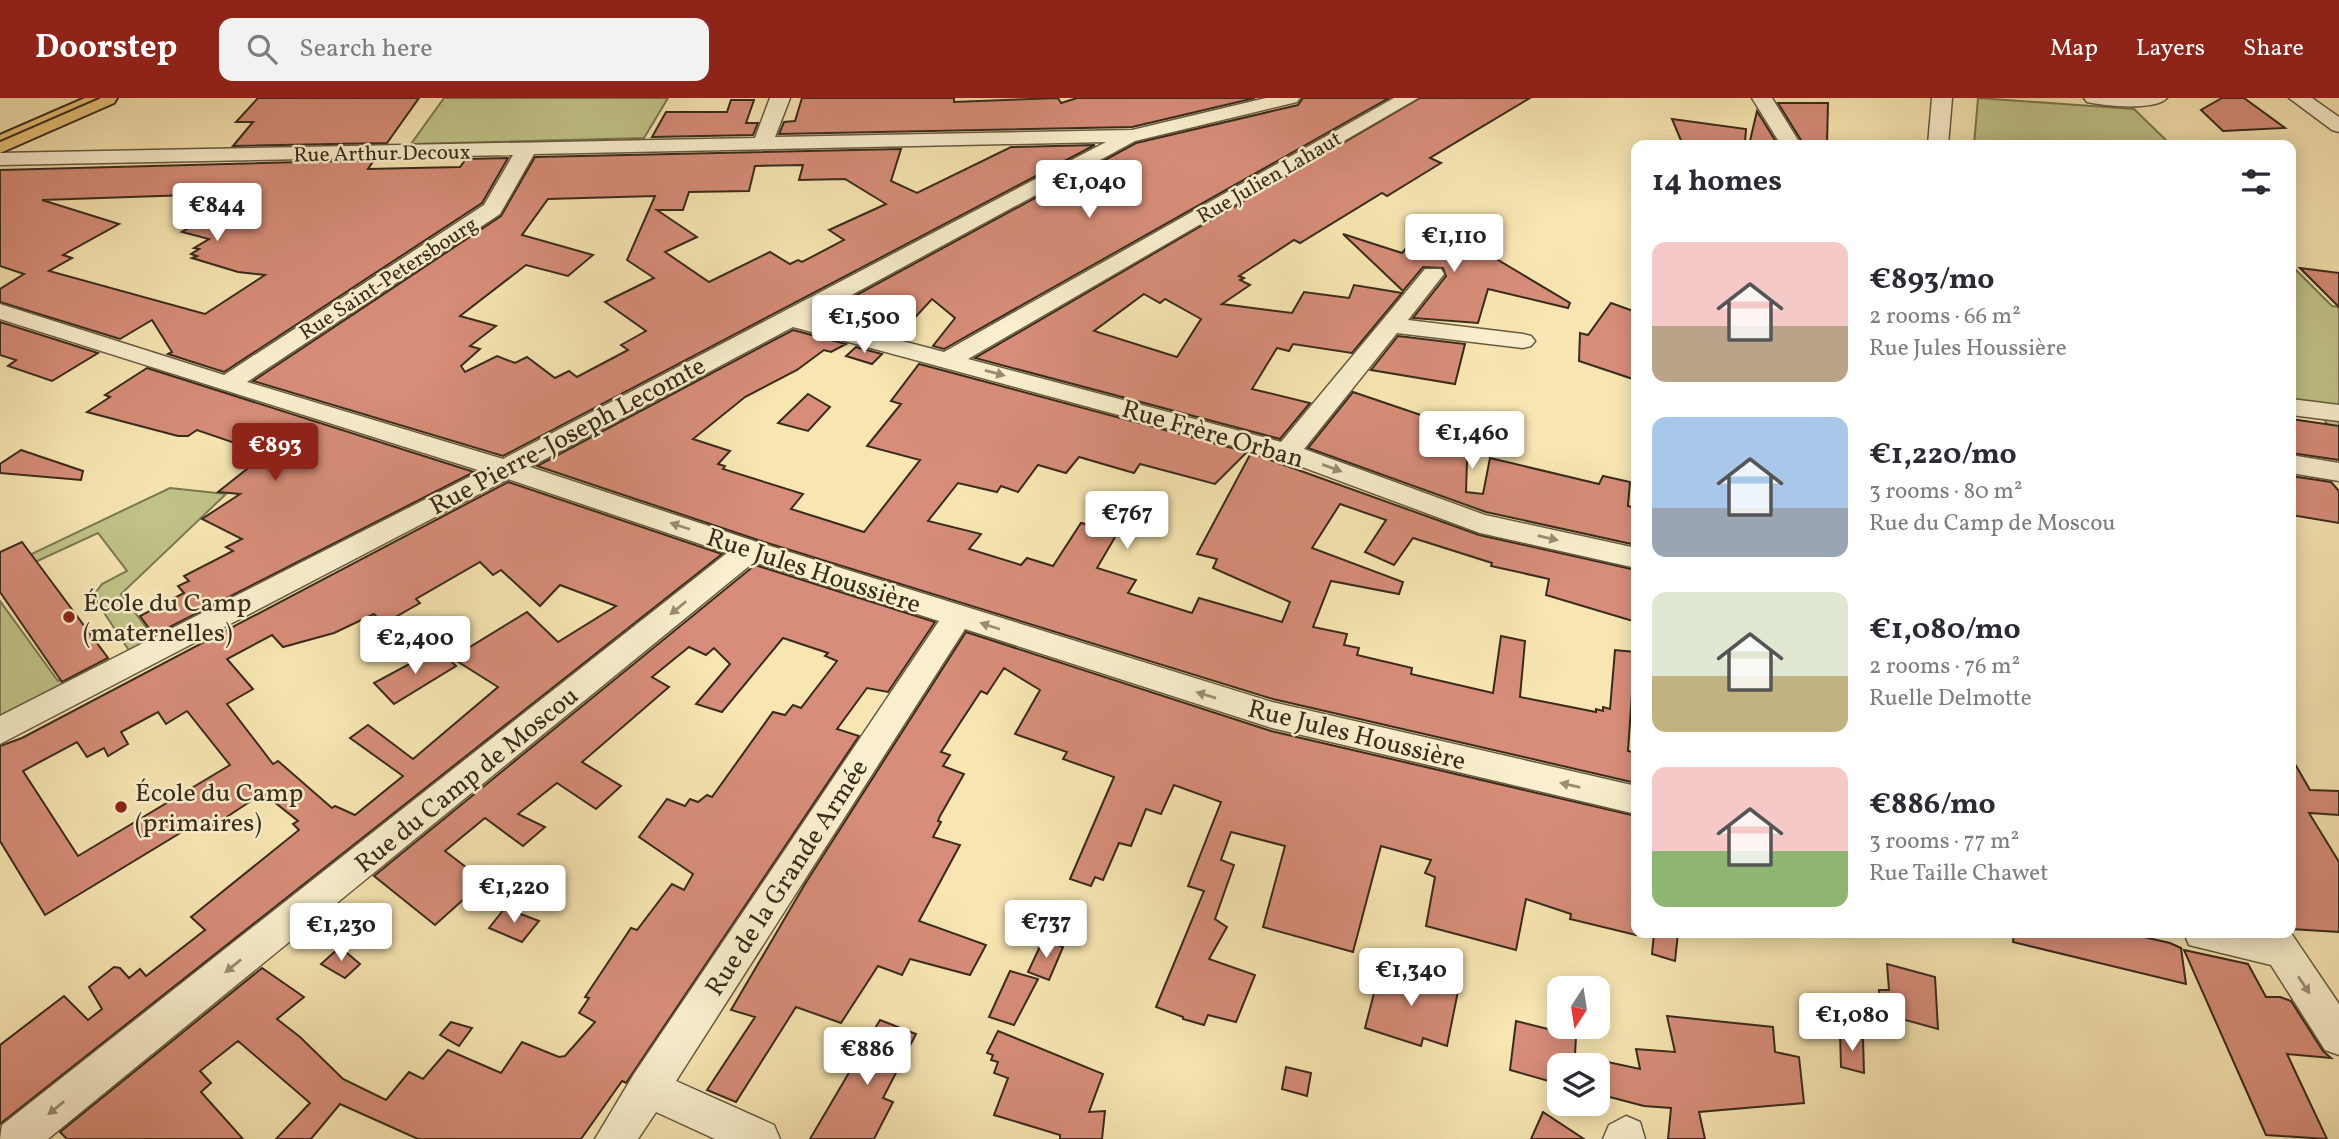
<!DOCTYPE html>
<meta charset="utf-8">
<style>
:root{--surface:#fff;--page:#f2f2f3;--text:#2b2b33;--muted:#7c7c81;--accent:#8f2418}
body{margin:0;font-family:Vollkorn,serif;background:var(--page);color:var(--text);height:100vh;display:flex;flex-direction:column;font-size:26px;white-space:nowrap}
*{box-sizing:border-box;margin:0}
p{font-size:23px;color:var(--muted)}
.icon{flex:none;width:38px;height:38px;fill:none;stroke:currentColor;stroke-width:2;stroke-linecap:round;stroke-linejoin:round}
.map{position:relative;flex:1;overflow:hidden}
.panel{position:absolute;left:1631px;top:42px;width:665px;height:798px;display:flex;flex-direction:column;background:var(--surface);border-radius:14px;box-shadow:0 4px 18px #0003}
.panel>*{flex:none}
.needle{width:46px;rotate:192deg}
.buttons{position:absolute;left:1547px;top:878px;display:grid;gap:14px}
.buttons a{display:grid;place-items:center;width:63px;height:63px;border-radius:14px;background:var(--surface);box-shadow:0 4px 18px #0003;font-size:35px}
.price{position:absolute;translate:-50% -60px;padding:0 16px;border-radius:7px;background:#fff;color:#222;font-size:23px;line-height:46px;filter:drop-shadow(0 2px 4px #0008)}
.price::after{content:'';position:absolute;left:50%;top:42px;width:21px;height:16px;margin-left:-10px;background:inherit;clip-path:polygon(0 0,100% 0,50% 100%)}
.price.active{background:var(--accent);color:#fff}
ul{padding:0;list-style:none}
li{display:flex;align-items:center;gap:21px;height:175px;padding:0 21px}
li span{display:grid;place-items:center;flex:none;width:196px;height:140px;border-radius:14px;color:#555}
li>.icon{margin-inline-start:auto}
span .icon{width:84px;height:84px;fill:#fffc;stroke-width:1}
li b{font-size:30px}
h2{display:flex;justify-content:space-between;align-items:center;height:84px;padding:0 21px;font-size:30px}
header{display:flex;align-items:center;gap:42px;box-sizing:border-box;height:98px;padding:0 35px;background:var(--accent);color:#fff}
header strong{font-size:33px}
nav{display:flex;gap:38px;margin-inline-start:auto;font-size:24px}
.search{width:490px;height:63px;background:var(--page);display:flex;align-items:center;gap:18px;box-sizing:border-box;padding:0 24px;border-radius:14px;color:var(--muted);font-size:26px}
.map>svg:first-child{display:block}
.green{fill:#c1c489;stroke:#7c7852;stroke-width:2}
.building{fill:#d78d79;stroke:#382b1c;stroke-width:2;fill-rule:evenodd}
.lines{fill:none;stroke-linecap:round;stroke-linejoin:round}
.minor-casing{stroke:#685a42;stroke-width:3}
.major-casing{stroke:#382b1c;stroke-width:4}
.minor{fill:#faefcd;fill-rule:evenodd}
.major{fill:#ecc379;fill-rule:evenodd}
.tram{stroke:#382b1c;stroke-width:2}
.oneway{fill:#998d74}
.poi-dot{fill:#8f2418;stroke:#faefcd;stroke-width:2.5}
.labels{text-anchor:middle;stroke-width:5;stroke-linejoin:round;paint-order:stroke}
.far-street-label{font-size:21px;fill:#382b1c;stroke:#faefcd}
.street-label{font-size:26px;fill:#382b1c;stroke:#faefcd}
.poi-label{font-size:26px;fill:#382b1c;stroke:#faefcd;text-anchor:start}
</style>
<header>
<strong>Doorstep</strong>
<div class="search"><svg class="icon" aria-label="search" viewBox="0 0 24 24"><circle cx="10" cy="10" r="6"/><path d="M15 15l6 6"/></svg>Search here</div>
<nav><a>Map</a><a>Layers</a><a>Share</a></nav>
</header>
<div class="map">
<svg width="2339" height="1041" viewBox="0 0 2339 1041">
<rect width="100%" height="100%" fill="#f7e6b2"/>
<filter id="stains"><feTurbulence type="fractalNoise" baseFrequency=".00286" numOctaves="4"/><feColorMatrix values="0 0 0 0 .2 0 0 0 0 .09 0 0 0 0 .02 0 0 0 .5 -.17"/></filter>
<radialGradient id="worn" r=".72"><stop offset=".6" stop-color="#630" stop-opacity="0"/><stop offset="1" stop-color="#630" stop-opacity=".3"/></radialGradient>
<!-- green -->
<g class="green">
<polygon points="444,0 668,0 644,40 411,46"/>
<polygon points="1978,0 2134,11 2171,47 1974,47"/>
<polygon points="2291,167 2332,208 2339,209 2339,345 2322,318 2291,314"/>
<polygon points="170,390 226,396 121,496 155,541 130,554 93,498 102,486 127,473 98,435 33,465 0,471"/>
<polygon points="0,503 58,583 105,558 109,565 0,622"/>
</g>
<!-- building -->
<g class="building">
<polygon points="258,0 419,0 387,45 233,48 253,24 236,24"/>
<polygon points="802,0 954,0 954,4 1058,0 1061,5 1077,0 1255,0 1132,29 779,36 784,24 795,23"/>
<polygon points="1303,0 1389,0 944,251 933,248 955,220 932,201 897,239 818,218 1136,45 1298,7"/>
<path d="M1420,0H1530L1430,60L1441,65L1387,98L1382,95L1300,145L1294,142L1239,178L1244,180L1240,182L1250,187L1222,206L1292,215L1304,194L1349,200L1354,187L1402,195L1352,255L1293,246L1289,253L1277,250L1252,291L1310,305L1280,341L975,260ZM1144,196L1160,205L1165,201L1201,221L1177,259L1094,233Z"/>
<polygon points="2222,0 2244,0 2285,30 2223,33 2201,12"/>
<polygon points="731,2 754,2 746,25 758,25 753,37 652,39 666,14 727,14"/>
<polygon points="1778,5 1828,5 1827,47 1804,47"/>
<polygon points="1757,13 1778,47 1749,47"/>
<polygon points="1672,21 1746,31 1745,44 1682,45"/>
<path d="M1095,47L503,358L253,283L501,118L535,59L901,51L891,83L917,95L1011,49ZM803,67L799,82L845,81L886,106L829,132L844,142L802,164L798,162L790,166L770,154L709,184L665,154L697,139L657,112H683L689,94L749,93L755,68ZM655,98L627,162L654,180L605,204L646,233L621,247L628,252L577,279L569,273L555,280L527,259L515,265L497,258L465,274L461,268L480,251L470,248L496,228L460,218L526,167L568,178L593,157L522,137L548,101Z"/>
<path d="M508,60L482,105L224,274L168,256L172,254L152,222L120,241L0,204V191L24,176L0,168V72L374,62L368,71L460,69L466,61ZM248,95L182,134L209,141L194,150L199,151L191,156L197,158L192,160L238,174L265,177L205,216L49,173L72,160L63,157L119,126L42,102Z"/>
<polygon points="1443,125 1488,156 1570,205 1568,210 1488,191 1478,225 1413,220 1446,178 1443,170 1423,169 1403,193 1343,136 1402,155 1417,138"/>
<polygon points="2300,170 2339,175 2339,209"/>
<polygon points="1611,205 1636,214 1636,282 1579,263 1580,235 1588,237"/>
<polygon points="0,224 98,255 52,283 8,268 16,262 0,257"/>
<polygon points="793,232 846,246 831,254 824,252 797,272 745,299 693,341 730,353 718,366 725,368 723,371 803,396 791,411 864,434 920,362 867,348 901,306 891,303 919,266 1247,354 1215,386 1140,366 1134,375 1079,359 1066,375 1038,367 1018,394 1001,388 997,394 958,385 928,423 981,436 969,451 1021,467 1027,460 1053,468 1081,425 1118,434 1097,470 1136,482 1128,495 1192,515 1199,500 1282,524 1290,504 1213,470 1217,461 1197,456 1251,355 1479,437 1636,472 1636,524 1546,497 1549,481 1491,468 1492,465 1413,440 1394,467 1365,454 1386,422 1340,406 1312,450 1403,484 1399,496 1331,483 1313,529 1347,536 1344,547 1359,550 1357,557 1412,570 1411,576 1493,595 1501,538 1525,543 1520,599 1596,614 1596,611 1603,613 1603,609 1610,611 1615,552 1635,554 1636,596 1632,595 1628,653 1636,655 1636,685 1273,601 761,443 537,368"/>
<polygon points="1398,238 1465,246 1455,286 1371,272"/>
<polygon points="856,249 882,256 872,266 846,258"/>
<polygon points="147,270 474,374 154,537 140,518 184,495 178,488 189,483 184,478 233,453 226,449 242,441 202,421 240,396 218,394 262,359 257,357 261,354 197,332 188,338 178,338 87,314 110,299 105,297"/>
<polygon points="1353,294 1468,333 1466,394 1483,396 1490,360 1599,386 1603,378 1630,384 1628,408 1636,410 1636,447 1486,414 1308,350"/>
<polygon points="808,296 830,309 808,333 778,325"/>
<polygon points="2291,321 2339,328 2339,362 2291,355"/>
<polygon points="21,352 83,373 81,382 0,375 0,366"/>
<polygon points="2291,378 2331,384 2339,393 2339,425 2291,417"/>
<path d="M508,384L722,456L0,1026V947L64,898L88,922L102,911L89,889L114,869L120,870L129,880L140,871L146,878L205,832L191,819L299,732L293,726L298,723L263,695L213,728L205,720L45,817L0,743V648L22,640ZM480,464L493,477L501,472L540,508L560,487L616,508L558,544L527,514L452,560L498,589L413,661L368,627L350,640L403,678L355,717L335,708L332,710L278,663L273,666L227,606L253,591L227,561L272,537L283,549L334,535L374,516L383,526L420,505L416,501ZM187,613L230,667L78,758L23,673L77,644L87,659L104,650L108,658L128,646L121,634L158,614L166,626Z"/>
<polygon points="22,444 108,560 62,584 0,494 0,454"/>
<polygon points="755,467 935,524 888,594 867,590 837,631 859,638 626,985 622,983 581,1041 418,1041 340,1006 311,1041 276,1041 310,1005 238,943 200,973 211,985 201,994 243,1041 67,1041 60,1034 262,870 304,899 277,921 300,939 343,981 386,1002 409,974 423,981 448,952 501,975 522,944 559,959 565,958 595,924 579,915 589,900 585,899 631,830 637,832 672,786 684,792 693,776 639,739 667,701 685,708 690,701 698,704 707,697 712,699 773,614 785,617 793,607 801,610 837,563 825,558 828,555 783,540 722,614 696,606 730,566 714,550 706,557 689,549 652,579 669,589 582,664 621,688 596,711 557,685 518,716 545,729 523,748 485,720 445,753 484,783 435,827 374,778"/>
<polygon points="966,534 1271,633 1636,718 1636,837 1570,821 1571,816 1526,801 1516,852 1426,828 1435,779 1425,775 1431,762 1381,748 1353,854 1263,829 1285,748 1231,734 1221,762 1234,767 1215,821 1227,829 1209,861 1255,877 1236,924 1208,917 1204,927 1183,921 1183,919 1156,909 1204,793 1188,788 1221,704 1174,687 1161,716 1146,711 1131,748 1119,745 1103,782 1095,779 1091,788 1070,781 1114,679 1063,661 1067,654 1015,636 1040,592 1004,570 987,596 981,593 941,654 950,657 943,668 964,676 940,718 938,723 941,724 933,739 960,747 919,823 986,847 970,877 910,861 902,877 878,868 841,925 796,909 736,1004 707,992 755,919 731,912 805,786"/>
<polygon points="439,550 456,568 394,606 374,585"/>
<polygon points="2291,659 2310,692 2339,693 2339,717 2309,715 2339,764 2339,834 2291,831"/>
<polygon points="505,810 539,823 522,844 489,830"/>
<polygon points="1654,835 1678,835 1675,863 1652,856"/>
<polygon points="2014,835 2126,835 2170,845 2181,850 2186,886 2013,844"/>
<polygon points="1043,842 1063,849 1049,882 1028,874"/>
<polygon points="340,849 360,866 345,880 321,866"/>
<polygon points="2184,852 2248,866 2266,899 2280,899 2291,903 2323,953 2331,960 2287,956 2327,1041 2266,1037"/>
<polygon points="1887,866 1935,879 1938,931 1880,915 1879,892 1889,892"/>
<polygon points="1381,868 1458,893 1447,948 1423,940 1421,948 1365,930"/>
<polygon points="1010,873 1038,881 1014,927 989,919"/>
<polygon points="1667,918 1773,929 1775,954 1799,959 1804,1005 1699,1014 1705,1041 1668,1041 1671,1010 1644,1008 1598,996 1598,968 1559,968 1559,986 1510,972 1516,923 1576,938 1575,957 1640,971 1636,951 1675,954"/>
<polygon points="880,922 916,936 883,1000 893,1004 874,1041 810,1041"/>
<polygon points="451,924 472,930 459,948 440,937"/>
<polygon points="998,933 1103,976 1089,1014 1105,1013 1102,1041 1060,1041 1060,1037 994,1017 1008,980 994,975 998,964 991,962 993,957 987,955"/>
<polygon points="1840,935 1863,941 1864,975 1841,969"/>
<polygon points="1286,969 1311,975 1307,998 1282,991"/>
<polygon points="1543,1014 1584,1041 1531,1041"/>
</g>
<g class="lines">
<!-- minor casing -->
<g class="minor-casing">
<g id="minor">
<path d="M770,0H790L775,39L1132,32L1266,0H1300L1297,4L1135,43L811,219L944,254L1394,0H1418L968,261L1281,344L1425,171H1441L1444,176L1408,222L1523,236L1531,238L1535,243L1531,248L1523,250L1397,235L1304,351L1485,417L1636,450V470L1480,435L1278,360L793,229L530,369L760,445L1272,604L1636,688V716L1272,630L965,531L676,983L774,1027L780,1041H715L656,1014L638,1041H595L634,976L939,523L754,464L48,1041H0L2,1027L727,455L508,381L0,646V618L481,373L0,221V206L224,277L484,107L513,57L0,67V55L755,40ZM1106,44L503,361L247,284L500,116L534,56Z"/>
<polygon points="1752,0 1772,0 1801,47 1781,47"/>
<polygon points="1932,0 1952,0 1948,47 1928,47"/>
<path d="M2084,0H2167C2155,13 2104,8 2087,4Z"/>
<polygon points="2289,0 2312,0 2339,19 2339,34 2332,32"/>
<polygon points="2291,301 2339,307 2339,323 2291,317"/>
<polygon points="2291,357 2339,365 2339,383 2291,375"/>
<polygon points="2184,835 2291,835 2339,906 2339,957 2325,952 2271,867 2189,847"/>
<polygon points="1626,1018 1640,1024 1645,1041 1603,1041 1609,1027"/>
</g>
</g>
<!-- major casing -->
<g class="major-casing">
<polygon id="major" points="85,0 117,0 114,5 0,55 0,37"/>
</g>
<!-- minor -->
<use href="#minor" class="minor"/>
<!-- major -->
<use href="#major" class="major"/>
<!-- tram -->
<polyline class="tram" points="0,43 99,0"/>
</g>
<!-- one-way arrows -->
<defs><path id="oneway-solid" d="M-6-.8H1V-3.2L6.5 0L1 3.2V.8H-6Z" transform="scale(1.75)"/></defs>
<g class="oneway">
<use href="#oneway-solid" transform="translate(995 275) rotate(15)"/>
<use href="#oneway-solid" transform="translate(1332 370) rotate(20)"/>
<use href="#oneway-solid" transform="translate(680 428) rotate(-162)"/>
<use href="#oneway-solid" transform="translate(1548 440) rotate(13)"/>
<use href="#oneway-solid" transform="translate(678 510) rotate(141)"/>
<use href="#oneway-solid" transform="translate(990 528) rotate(-162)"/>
<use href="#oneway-solid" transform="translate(1206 597) rotate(-163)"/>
<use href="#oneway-solid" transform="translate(1570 687) rotate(-167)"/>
<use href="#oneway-solid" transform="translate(233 868) rotate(141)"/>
<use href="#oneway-solid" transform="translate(2304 887) rotate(56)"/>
<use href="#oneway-solid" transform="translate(56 1010) rotate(141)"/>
</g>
<!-- markers -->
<g class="poi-dot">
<circle cx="69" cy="519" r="7"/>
<circle cx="121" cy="709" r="7"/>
</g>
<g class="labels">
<!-- far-street labels -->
<g class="far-street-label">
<text transform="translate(382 55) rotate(-1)" y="7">Rue Arthur Decoux</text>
<text transform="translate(1269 79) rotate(-30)" y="7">Rue Julien Lahaut</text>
<text transform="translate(388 180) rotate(-33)" y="7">Rue Saint-Petersbourg</text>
</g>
<!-- street labels -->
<g class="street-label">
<text transform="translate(1213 335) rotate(16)" y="9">Rue Frère Orban</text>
<text transform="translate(567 337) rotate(-28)" y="9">Rue Pierre-Joseph Lecomte</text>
<text transform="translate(814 472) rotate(18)" y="9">Rue Jules Houssière</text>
<text transform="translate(1357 636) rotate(14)" y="9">Rue Jules Houssière</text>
<text transform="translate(466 681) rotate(-39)" y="9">Rue du Camp de Moscou</text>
<text transform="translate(786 779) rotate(-57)" y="9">Rue de la Grande Armée</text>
</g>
<!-- poi labels -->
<g class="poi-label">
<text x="83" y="513">École du Camp<tspan x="83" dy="30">(maternelles)</tspan></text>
<text x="135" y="703">École du Camp<tspan x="135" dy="30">(primaires)</tspan></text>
</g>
</g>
<rect width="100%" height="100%" filter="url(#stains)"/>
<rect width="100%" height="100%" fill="url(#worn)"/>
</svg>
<div class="buttons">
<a><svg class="needle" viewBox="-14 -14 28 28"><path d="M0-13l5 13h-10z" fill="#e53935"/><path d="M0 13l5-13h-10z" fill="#7c7c81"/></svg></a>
<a><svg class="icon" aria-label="layers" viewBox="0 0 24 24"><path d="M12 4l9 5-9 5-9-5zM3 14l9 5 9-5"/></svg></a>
</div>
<b class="price" style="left:1089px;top:122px">€1,040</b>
<b class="price" style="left:217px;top:145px">€844</b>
<b class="price" style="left:1454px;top:176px">€1,110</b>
<b class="price" style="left:864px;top:257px">€1,500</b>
<b class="price" style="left:1472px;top:373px">€1,460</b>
<b class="price active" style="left:275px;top:385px">€893</b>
<b class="price" style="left:1127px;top:453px">€767</b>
<b class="price" style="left:415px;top:578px">€2,400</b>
<b class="price" style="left:514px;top:827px">€1,220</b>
<b class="price" style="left:1046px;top:862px">€737</b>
<b class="price" style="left:341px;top:865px">€1,230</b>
<b class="price" style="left:1411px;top:910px">€1,340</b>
<b class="price" style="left:1852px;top:955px">€1,080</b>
<b class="price" style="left:867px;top:989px">€886</b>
<section class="panel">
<h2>14 homes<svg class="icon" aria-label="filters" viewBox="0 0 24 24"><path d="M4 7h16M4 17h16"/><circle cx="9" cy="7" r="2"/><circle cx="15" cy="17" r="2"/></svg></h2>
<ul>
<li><span style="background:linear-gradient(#f6c9c9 60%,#b9a48a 0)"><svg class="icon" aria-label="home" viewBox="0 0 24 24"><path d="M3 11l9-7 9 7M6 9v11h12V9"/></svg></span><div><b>€893/mo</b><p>2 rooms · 66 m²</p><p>Rue Jules Houssière</p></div></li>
<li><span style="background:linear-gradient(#a9c7e8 65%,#9aa5b1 0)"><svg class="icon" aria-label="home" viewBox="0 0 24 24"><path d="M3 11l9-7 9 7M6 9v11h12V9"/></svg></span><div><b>€1,220/mo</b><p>3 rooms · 80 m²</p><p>Rue du Camp de Moscou</p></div></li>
<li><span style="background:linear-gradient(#dfe7d0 60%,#c2b280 0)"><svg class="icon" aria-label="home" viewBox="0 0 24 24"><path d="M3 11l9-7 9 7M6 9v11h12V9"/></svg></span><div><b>€1,080/mo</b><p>2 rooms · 76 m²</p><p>Ruelle Delmotte</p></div></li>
<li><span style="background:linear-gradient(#f6c9c9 60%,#8fb573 0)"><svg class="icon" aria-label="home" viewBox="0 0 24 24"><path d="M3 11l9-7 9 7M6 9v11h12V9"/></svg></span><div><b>€886/mo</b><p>3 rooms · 77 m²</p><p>Rue Taille Chawet</p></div></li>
</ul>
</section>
</div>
